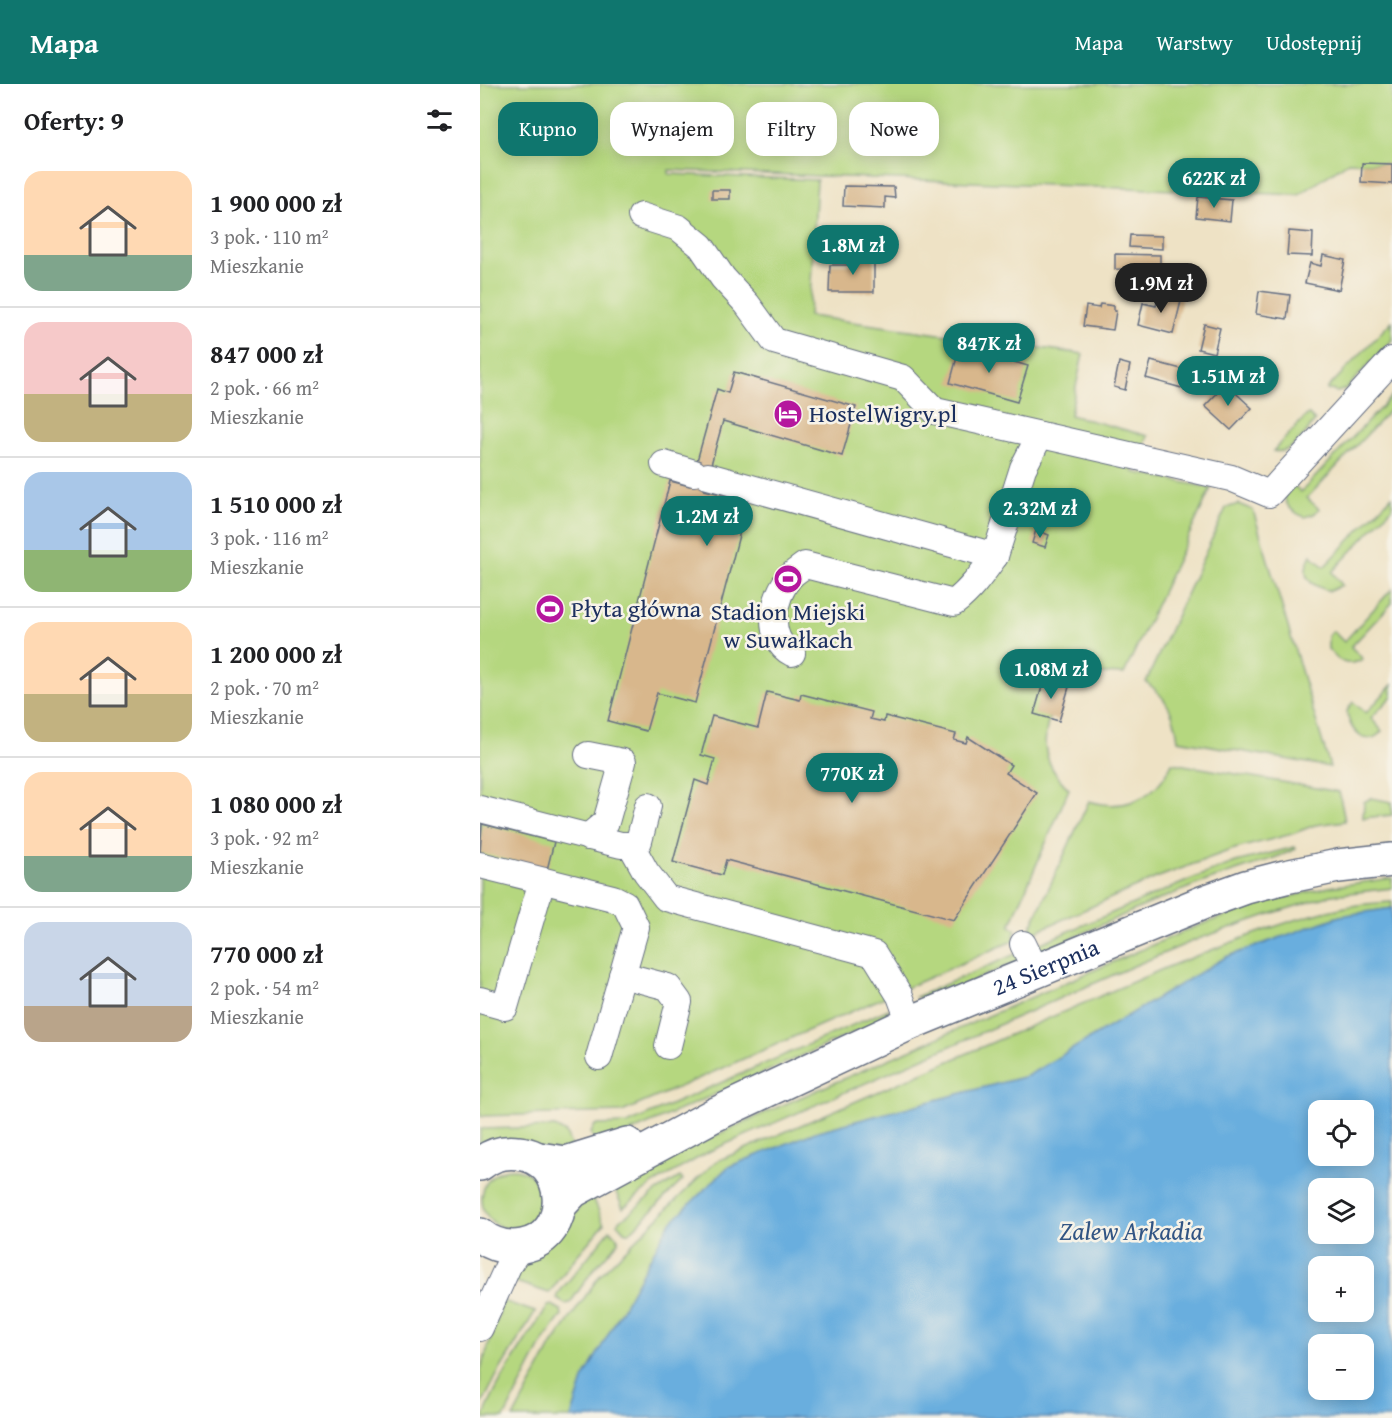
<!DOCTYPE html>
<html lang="pl">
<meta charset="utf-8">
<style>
:root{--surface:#fff;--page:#f2f2f2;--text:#202124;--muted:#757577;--line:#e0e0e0;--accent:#0f766e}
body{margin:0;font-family:"Gentium Book Plus",serif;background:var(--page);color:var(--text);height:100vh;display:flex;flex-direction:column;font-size:22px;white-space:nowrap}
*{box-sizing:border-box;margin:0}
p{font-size:20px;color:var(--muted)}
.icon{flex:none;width:33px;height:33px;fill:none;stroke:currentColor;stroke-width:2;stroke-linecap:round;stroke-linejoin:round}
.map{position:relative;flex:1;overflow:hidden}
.drawer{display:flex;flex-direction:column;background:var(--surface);width:480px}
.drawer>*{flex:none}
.top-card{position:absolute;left:18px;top:18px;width:570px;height:54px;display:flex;gap:12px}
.fabs{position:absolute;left:828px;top:1016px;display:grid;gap:12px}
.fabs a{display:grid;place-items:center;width:66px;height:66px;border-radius:12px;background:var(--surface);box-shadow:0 3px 15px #0003;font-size:30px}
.price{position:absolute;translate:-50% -51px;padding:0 14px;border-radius:21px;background:var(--accent);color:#fff;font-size:20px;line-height:39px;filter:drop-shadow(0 2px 3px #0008)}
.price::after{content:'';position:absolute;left:50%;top:36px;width:18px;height:14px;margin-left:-9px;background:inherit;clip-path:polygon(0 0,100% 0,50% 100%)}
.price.active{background:#222;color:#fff}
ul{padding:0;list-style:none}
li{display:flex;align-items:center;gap:18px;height:150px;padding:0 24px}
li+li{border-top:2px solid var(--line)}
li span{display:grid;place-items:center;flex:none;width:168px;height:120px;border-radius:18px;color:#555}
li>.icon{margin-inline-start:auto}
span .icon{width:72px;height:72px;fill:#fffc;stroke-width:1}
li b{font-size:26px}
h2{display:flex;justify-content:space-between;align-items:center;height:72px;padding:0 24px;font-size:26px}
.chip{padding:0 21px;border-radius:18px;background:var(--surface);box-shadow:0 3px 15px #0003;font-size:21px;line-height:54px}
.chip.active{background:var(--accent);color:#fff}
header{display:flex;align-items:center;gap:36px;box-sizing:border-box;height:84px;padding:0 30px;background:var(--accent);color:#fff}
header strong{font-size:28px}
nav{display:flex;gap:33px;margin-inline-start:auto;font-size:21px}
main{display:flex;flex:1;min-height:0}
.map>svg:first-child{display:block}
.green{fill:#b5d77f;stroke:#68836e;stroke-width:1.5}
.water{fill:#69aede;stroke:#426e9e;stroke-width:1.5;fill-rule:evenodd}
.building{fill:#d8b78c}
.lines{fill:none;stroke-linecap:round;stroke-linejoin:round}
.minor-casing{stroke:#656e82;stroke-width:28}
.major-casing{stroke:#656e82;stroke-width:36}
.minor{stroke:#fff;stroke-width:26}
.major{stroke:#fff;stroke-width:33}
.labels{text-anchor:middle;stroke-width:5;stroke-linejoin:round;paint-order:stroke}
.poi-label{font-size:24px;fill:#1b2f5e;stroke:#f7f3e8;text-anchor:start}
.street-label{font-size:24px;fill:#1b2f5e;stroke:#f7f3e8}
.water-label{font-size:26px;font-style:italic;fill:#325584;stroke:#f7f3e8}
</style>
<header>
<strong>Mapa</strong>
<nav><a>Mapa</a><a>Warstwy</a><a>Udostępnij</a></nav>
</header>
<main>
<section class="drawer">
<h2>Oferty: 9<svg class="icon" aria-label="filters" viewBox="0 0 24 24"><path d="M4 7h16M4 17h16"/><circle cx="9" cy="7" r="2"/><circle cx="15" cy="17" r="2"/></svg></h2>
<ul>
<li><span style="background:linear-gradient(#ffd9b3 70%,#7fa58c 0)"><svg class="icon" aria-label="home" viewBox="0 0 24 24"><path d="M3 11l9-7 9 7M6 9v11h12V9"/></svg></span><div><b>1 900 000 zł</b><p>3 pok. · 110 m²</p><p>Mieszkanie</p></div></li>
<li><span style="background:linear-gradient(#f6c9c9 60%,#c2b280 0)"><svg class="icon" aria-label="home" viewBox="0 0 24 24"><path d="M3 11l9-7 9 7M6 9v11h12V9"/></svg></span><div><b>847 000 zł</b><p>2 pok. · 66 m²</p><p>Mieszkanie</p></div></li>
<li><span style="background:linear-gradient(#a9c7e8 65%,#8fb573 0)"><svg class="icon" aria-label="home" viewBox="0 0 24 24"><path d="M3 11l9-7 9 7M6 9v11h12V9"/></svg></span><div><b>1 510 000 zł</b><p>3 pok. · 116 m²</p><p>Mieszkanie</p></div></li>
<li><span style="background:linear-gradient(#ffd9b3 60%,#c2b280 0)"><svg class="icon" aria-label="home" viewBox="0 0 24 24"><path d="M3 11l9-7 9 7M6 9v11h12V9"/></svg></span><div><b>1 200 000 zł</b><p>2 pok. · 70 m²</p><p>Mieszkanie</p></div></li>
<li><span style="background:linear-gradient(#ffd9b3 70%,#7fa58c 0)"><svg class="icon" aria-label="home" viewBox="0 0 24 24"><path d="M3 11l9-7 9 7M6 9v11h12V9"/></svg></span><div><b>1 080 000 zł</b><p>3 pok. · 92 m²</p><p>Mieszkanie</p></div></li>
<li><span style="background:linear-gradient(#c9d6e8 70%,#b9a48a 0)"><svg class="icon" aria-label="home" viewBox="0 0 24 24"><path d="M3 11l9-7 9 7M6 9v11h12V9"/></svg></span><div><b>770 000 zł</b><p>2 pok. · 54 m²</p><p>Mieszkanie</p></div></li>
</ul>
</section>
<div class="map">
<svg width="912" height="1334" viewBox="0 0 912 1334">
<rect width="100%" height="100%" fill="#f7f3e8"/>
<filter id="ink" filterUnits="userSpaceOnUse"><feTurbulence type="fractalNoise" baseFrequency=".0167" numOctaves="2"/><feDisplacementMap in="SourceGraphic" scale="12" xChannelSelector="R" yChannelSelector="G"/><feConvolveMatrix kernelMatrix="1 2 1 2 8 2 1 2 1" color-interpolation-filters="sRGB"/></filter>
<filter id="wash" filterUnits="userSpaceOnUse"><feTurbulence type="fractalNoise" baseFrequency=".008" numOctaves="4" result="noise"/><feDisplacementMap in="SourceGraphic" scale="24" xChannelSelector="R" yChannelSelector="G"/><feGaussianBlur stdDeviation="1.35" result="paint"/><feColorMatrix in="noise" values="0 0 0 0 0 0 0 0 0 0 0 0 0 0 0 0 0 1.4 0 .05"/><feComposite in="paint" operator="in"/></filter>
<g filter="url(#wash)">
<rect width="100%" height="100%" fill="#eee2c5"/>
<!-- green -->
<g class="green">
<path d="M0,0H912V80L868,78L819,111L189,86V90L337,96L329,232L603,270L590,331L668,352L653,388L731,404L644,590C623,588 606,591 589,603L579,601C567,645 551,669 589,705L530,842L536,846L534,852L535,856L142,1028L0,1032Z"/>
<polygon points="912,237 912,256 866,305 857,308 847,305"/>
<path d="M912,312V324L827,414L839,425L834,430L825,433C806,426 800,415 808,396L821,408Z"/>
<path d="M828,330L835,337C824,350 812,371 793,367Z"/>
<path d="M912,412V424L852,488L862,501L850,507C829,501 819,493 831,471L844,483Z"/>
<path d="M758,420L773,426L850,683L698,656C695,631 687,613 666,598L746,424Z"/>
<path d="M912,505V519L871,563L883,575C867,584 859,578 848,565V552L853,547L864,558Z"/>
<path d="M912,601V612L891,634L902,647C886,666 868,645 867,627L873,618L886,629Z"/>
<path d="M692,679L859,708L865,737L835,741L812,750L751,766L676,794L550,850L551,843L609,717C645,728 676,714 692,679Z"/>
<polygon points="891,714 912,718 912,731 883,734 884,718"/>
<path d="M815,763L816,765C785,779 753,787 721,799C666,819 614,845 560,868L554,862L719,792L756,778Z"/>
<polygon points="912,794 912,804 852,811 787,831 718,855 656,881 230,1067 173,1100 143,1124 132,1099 282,1030 714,843 783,819 849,803"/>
<path d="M912,818V824L860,832L746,873L547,992L338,1047L248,1083L189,1140L103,1296L91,1334H33L72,1261L120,1191L235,1078L690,882C746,861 803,836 861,824C878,820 895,819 912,818Z"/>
<polygon points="540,868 541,876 449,916 436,913"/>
<polygon points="409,925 404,935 117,1063 111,1049 115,1041 147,1040"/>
<polygon points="75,1043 86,1049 94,1069 13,1058 0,1060 0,1045"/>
<circle cx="32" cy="1115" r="30"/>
<polygon points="200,1093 203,1096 149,1149 144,1147 137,1139 177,1107"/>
<polygon points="111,1108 124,1140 95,1174 69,1209 30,1196 32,1190 83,1144"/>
<polygon points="130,1146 138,1154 138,1158 113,1186 90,1219 85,1220 77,1215 77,1211"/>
<polygon points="23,1217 55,1228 18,1289 0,1324 0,1288"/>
<path d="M72,1221L81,1226L82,1231L64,1256L24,1334H3C19,1294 45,1258 68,1222Z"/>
</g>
<!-- water -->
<path class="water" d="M912,824V1334H91L103,1296L189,1140L248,1083L338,1047L547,992L746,873L860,832ZM838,1026H884V1071H838ZM838,1104H884V1149H838ZM838,1182H884V1227H838ZM838,1260H884V1305H838Z"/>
<g id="blocks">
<!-- building -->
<g class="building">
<polygon points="882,79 912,80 912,100 881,98"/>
<polygon points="364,102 414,103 415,114 405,113 405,124 363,122"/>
<rect x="232" y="106" width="18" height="9"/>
<polygon points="718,113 752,116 750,137 716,133"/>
<polygon points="809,147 833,149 832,172 807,171"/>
<polygon points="650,151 682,152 682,165 649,163"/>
<polygon points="635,170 680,171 680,186 635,185"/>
<polygon points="843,171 865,176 859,206 825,199 830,179 841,182"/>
<polygon points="370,172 394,172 394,208 349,208 350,181 370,181"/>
<polygon points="779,207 810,211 807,235 776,230"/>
<polygon points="680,208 702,213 693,250 658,241 663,219 676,222"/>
<polygon points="620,220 634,222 634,227 636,227 633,246 603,242 606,222 619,224"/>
<polygon points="724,240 740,244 734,269 718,265"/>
<polygon points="480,262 548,282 537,318 470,299"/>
<polygon points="671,277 728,292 723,310 666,294"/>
<polygon points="639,278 650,281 645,306 634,303"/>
<polygon points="254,288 376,323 362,372 243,337 224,406 268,417 215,619 177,609 166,647 128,637 190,397 210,402 237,305 248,309"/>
<polygon points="746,300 772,324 751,346 725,322"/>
<polygon points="556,446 569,451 565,463 552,459"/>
<polygon points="564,596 589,603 579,637 554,630"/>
<polygon points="287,608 320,616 321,610 392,628 390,635 404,638 405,632 476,650 474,656 486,659 488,653 531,681 526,689 557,709 474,836 246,776 242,791 193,778 215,696 228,701 235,675 221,671 232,632 278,644"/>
<polygon points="2,740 74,758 67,786 0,769"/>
</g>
</g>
</g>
<g filter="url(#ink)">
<use href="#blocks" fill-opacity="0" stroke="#656e82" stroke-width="1.5"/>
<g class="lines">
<!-- minor casing -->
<g class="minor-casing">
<g id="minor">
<polyline points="161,132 199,144 221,162 243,194 267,220 294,257 423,294 455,327 751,394 789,410 912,276"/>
<polyline points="184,380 214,389"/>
<polyline points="228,392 515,472 543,384 560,351"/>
<path d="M312,569C284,555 293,512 310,493C314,488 320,485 325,481L474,519C491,506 502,490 515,472"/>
<polyline points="0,725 141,761 151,761 159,757 168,722"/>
<polyline points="108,753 126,738 143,678 108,671"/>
<polyline points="151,761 166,788 186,814 394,870 420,912 430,939"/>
<polyline points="0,781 133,814 145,820 156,843 119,973"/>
<polyline points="543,860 556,887"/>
<polyline points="142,891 188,903 199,918 188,962"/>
<polyline points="0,916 25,923 62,797"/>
<polyline points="0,1244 29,1180 41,1162"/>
</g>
</g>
<!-- major casing -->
<g class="major-casing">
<g id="major">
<polyline points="59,1075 86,1079 147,1060"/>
<path d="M0,1080C11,1071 24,1067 38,1069C90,1074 94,1152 43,1162C27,1165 12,1161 0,1151"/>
<path id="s1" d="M79,1122L93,1107L234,1031L430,939L722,819L766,803L805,793L858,782L912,776"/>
</g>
</g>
<!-- minor -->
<use href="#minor" class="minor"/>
<!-- major -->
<use href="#major" class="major"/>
</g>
</g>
<!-- icons -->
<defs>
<g id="hotel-disc" transform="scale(1.5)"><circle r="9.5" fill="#b5179e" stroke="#f7f3e8"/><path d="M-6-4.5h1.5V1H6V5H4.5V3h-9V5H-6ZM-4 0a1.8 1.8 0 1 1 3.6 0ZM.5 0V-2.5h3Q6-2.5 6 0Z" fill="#fff"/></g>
<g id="stadium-disc" transform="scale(1.5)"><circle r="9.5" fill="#b5179e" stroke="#f7f3e8"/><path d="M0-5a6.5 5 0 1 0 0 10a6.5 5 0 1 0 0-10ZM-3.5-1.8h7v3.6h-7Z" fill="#fff"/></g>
</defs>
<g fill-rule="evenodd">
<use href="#hotel-disc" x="308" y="330"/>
<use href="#stadium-disc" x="308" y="495"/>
<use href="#stadium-disc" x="70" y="525"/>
</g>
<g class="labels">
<!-- poi labels -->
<g class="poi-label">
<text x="329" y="338">HostelWigry.pl</text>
<text x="91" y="533">Płyta główna</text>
<text x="308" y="536" text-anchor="middle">Stadion Miejski<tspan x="308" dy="28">w Suwałkach</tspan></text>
</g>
<!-- street labels -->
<g class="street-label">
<text dy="8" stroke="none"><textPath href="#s1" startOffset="544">24 Sierpnia</textPath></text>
</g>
<!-- water labels -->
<g class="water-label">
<text x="651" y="1156">Zalew Arkadia</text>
</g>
</g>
</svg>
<div class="fabs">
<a><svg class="icon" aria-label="locate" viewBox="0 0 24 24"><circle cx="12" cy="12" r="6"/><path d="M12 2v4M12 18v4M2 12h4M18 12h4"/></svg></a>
<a><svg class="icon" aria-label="layers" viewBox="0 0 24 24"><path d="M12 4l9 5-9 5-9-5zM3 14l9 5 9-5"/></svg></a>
<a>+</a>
<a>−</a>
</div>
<b class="price" style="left:734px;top:125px">622K zł</b>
<b class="price" style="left:373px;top:192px">1.8M zł</b>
<b class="price active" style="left:681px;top:230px">1.9M zł</b>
<b class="price" style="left:509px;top:290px">847K zł</b>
<b class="price" style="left:748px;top:323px">1.51M zł</b>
<b class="price" style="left:560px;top:455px">2.32M zł</b>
<b class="price" style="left:227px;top:463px">1.2M zł</b>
<b class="price" style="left:571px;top:616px">1.08M zł</b>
<b class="price" style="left:372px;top:720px">770K zł</b>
<div class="top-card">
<a class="chip active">Kupno</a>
<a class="chip">Wynajem</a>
<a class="chip">Filtry</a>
<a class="chip">Nowe</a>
</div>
</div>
</main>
